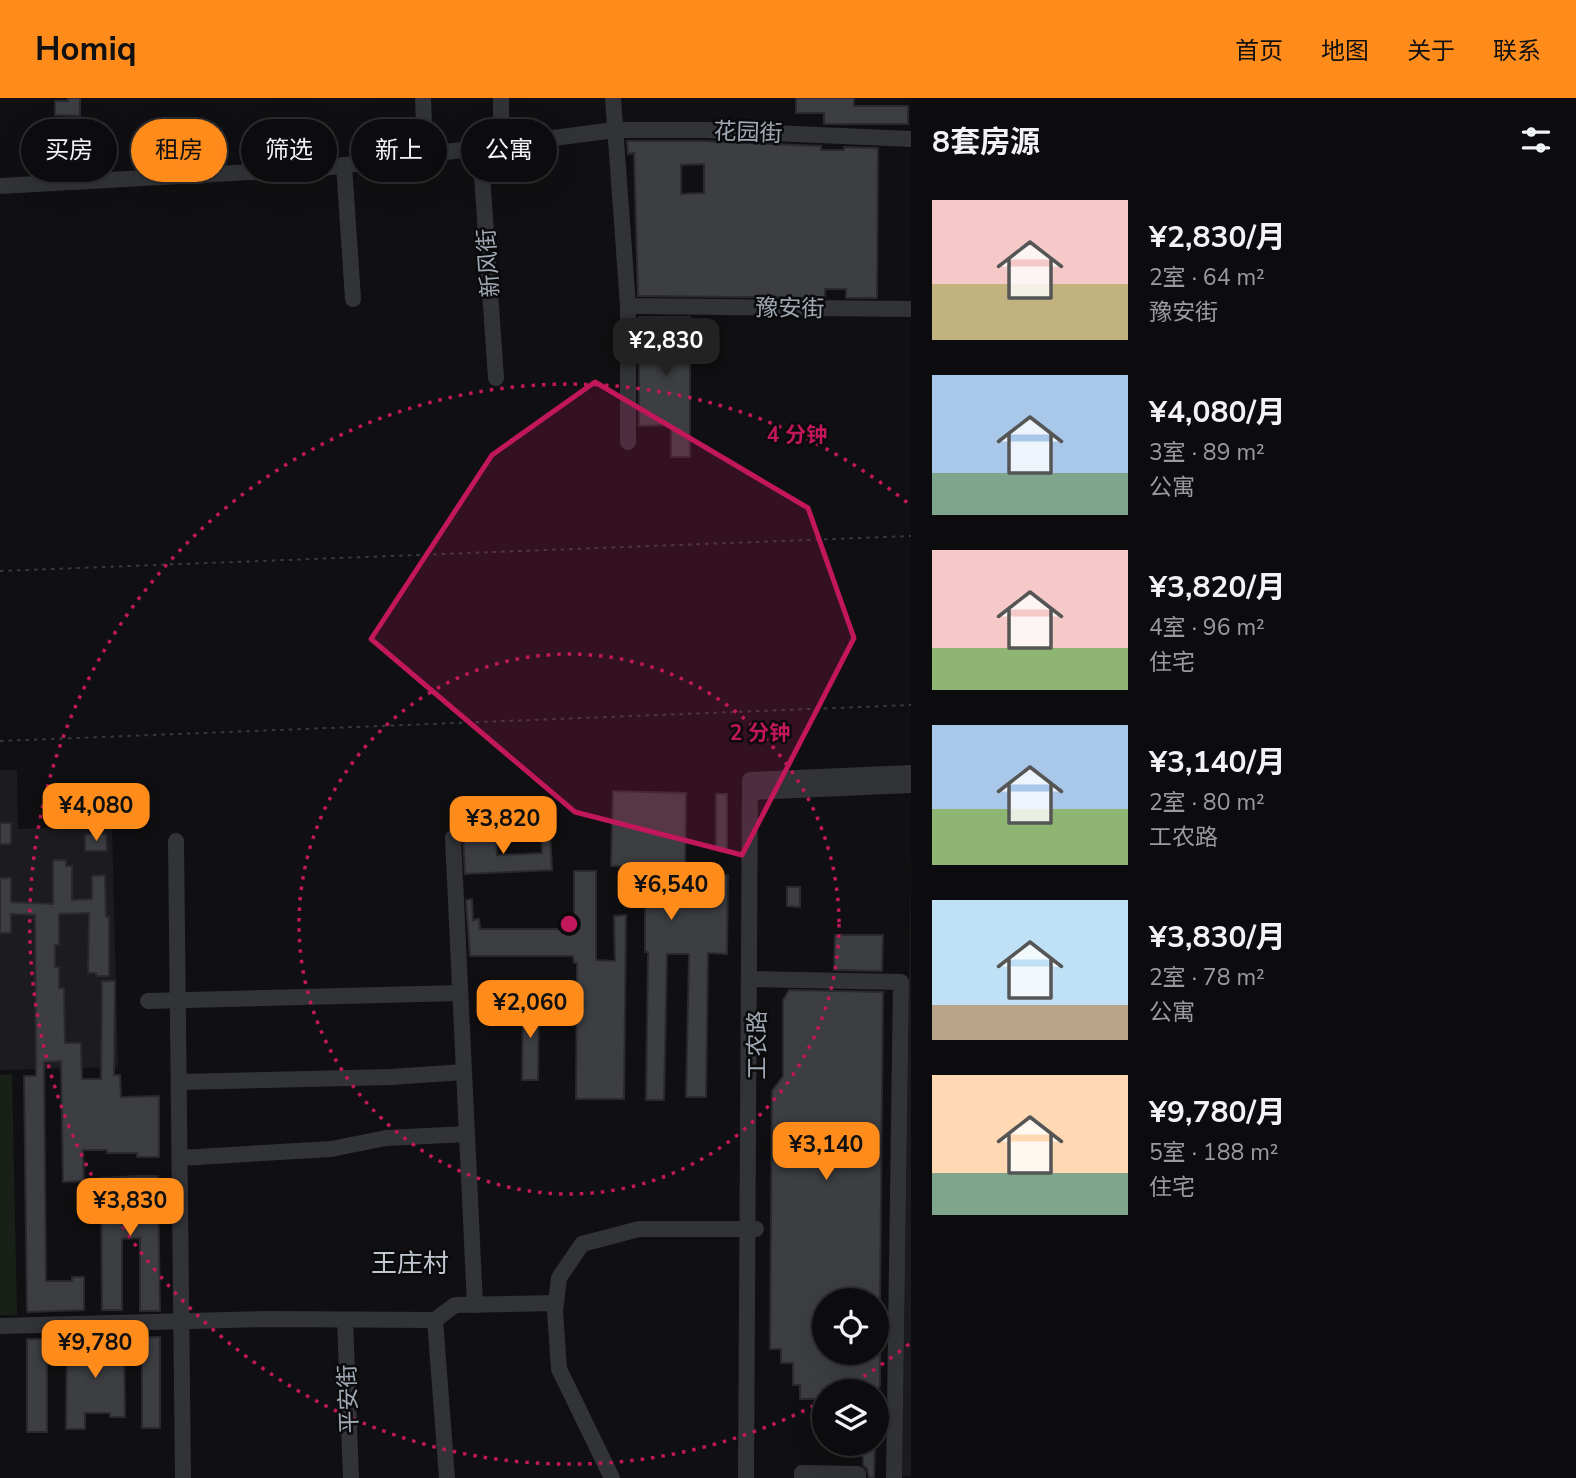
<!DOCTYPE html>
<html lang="zh">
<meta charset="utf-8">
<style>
:root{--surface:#0c0c0e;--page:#1a1a1c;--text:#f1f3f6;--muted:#9a9b9e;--line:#2c2c2e;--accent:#ff8b1b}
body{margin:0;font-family:"Nunito Sans","Noto Sans SC",sans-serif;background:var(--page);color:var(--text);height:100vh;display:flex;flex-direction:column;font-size:26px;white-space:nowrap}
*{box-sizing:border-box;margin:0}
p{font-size:23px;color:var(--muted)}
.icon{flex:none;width:38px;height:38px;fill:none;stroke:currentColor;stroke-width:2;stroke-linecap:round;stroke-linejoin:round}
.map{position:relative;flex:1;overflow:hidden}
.panel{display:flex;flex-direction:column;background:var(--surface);width:665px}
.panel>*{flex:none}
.hud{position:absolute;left:21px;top:21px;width:665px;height:63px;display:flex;gap:14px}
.tools{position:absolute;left:812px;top:1190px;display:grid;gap:14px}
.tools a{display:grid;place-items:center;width:77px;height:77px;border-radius:50%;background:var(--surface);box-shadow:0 7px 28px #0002,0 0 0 2px var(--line);font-size:35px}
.price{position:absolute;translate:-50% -60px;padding:0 16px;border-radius:14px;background:var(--accent);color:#111;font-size:23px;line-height:46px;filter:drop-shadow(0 2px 4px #0008)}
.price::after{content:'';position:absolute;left:50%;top:42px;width:21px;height:16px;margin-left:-10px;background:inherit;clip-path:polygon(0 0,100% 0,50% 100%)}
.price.active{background:#222;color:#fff}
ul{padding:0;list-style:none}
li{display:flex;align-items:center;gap:21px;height:175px;padding:0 21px}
li span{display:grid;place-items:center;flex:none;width:196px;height:140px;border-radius:0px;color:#555}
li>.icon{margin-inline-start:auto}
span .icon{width:84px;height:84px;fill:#fffc;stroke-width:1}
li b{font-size:30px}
h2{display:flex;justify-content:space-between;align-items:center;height:84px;padding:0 21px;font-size:30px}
.pill{padding:0 24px;border-radius:32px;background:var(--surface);box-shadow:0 7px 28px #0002,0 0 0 2px var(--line);font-size:24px;line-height:63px}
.pill.active{background:var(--accent);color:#111}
header{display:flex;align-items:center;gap:42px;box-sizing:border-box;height:98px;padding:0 35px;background:var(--accent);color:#111}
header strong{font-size:33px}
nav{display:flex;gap:38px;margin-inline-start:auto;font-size:24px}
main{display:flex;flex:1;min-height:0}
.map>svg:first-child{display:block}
.built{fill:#1c1c1f}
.green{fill:#182018}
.building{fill:#3c3e42;stroke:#2a2a2e;stroke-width:2;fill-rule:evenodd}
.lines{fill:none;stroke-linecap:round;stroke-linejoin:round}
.path{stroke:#373a3e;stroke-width:2;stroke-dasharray:3.5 5;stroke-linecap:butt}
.minor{stroke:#313337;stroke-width:16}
.marked{fill:#c2185b;fill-opacity:0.2;stroke:#c2185b;stroke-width:5;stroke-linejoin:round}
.ring{fill:none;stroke:#c2185b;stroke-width:3.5;stroke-dasharray:3.5 7}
.labels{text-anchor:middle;stroke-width:5;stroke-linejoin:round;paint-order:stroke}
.street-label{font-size:23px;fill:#a0a9b4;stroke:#0b0b0d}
.quarter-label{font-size:26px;fill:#c1c7d0;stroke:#0b0b0d}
.centre{fill:#c2185b;stroke:#0b0b0d;stroke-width:3.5}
.ring-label{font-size:21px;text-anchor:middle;font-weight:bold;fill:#c2185b;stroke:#0b0b0d;stroke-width:5;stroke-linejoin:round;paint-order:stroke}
</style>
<header>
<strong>Homiq</strong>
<nav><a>首页</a><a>地图</a><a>关于</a><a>联系</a></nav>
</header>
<main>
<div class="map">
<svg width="911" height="1380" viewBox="0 0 911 1380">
<rect width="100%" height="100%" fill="#101012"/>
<!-- built -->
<g class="built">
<polygon points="0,672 17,672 18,731 112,729 118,969 0,972"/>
<polygon points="911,755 911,1378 902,1378"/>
</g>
<!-- green -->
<polygon class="green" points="12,976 17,1217 0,1217 0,977"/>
<!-- building -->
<g class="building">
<polygon points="68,0 80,0 80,18 55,17 55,3 68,3"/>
<polygon points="796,0 854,0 854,8 908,8 908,26 824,26 824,15 796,15"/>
<path d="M627,43H706L821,48V52H844V49L878,50L877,200H846V191H825V200L638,198L634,55L628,56ZM704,66V95L681,96V67Z"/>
<polygon points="639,219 690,219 690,359 671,359 671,327 639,328"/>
<polygon points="613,693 686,695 685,776 728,777 727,856 708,855 706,999 686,999 689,856 667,856 664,1002 646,1002 648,854 645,854 645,769 611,768"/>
<rect x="716" y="696" width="11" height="56"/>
<rect x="0" y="725" width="11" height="21"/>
<polygon points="550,733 552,772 465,776 463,737 496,736 497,757 525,756 542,755 541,734"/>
<polygon points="85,736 106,736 107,753 85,753"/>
<polygon points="53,762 66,762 66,768 72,768 72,802 92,801 92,778 105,777 106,819 109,819 109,878 96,878 96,875 88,875 89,815 59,816 59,847 55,847 55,869 59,869 59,890 64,890 65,945 81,945 82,981 101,981 102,883 115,883 114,977 120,977 121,999 159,998 159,1059 137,1059 137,1055 107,1055 107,1052 83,1052 84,1083 63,1084 61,963 44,964 46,1183 72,1183 72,1179 84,1179 84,1212 27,1214 24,978 36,978 35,817 11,816 11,835 0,835 0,780 11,780 11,804 53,806"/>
<polygon points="574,773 596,773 596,862 615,863 614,818 626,817 624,1001 576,1001 577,865 574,865 573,858 470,858 466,802 472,801 473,822 479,821 480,831 574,831"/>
<polygon points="787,789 800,789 800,809 787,808"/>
<polygon points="835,837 883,837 882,873 834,872"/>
<polygon points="789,892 883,894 880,1202 824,1202 824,1255 880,1255 880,1288 876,1293 824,1293 824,1301 800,1301 800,1287 793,1287 793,1265 781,1265 781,1251 770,1251 772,993 783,978 783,902"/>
<polygon points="523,901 539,901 538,982 522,982"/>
<polygon points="137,1078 158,1078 160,1213 140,1213 140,1140 122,1141 122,1212 102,1212 101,1080"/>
<polygon points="109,1239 124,1239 125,1319 110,1319 110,1315 85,1315 85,1331 66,1331 67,1240 85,1240 85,1245 108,1245"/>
<rect x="142" y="1239" width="18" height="91"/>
<rect x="27" y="1241" width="20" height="93"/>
<polygon points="863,1346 875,1346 874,1380 869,1380 867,1371 863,1367"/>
</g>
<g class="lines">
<!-- path -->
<g class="path">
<polyline points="0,473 911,438"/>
<polyline points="0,643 911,607"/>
</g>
<!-- minor -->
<g class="minor">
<polyline points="423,0 425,57"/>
<polyline points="501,0 501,47"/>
<polyline points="613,0 628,208 628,344"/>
<polyline points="480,49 496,280"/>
<polyline points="344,67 353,201"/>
<polyline points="0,88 323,70 615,32 706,32 911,41"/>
<polyline points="628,208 911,211"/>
<polyline points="750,694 911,687"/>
<polyline points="453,740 475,1207"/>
<polyline points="176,743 183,1380"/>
<polyline points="749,881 901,884 894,1380"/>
<polyline points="148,903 460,895"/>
<polyline points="179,984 391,979 464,974"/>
<polyline points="180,1060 331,1051 386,1040 467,1036"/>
<polyline points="345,1222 351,1380"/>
<polyline points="435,1222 447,1380"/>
<polyline points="0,1228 267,1221 435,1222 455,1207 556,1205"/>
<polyline points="612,1380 559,1271 555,1213 559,1180 582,1146 639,1131 756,1131"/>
<polyline points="746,1380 750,682 911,675"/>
<polyline points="802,1380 802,1375 858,1376 858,1380"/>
</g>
</g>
<!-- marked area -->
<path class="marked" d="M595,284L808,410L854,540L742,757L575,714L371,541L492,357Z"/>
<!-- distance rings -->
<g class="ring">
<circle cx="569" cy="826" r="270"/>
<path d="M909 1246A540 540 0 0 1 843 1291M823 1303A540 540 0 1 1 909 406"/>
</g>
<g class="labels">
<!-- street labels -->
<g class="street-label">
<text transform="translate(748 34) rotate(2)" y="8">花园街</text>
<text transform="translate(488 165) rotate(-94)" y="8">新风街</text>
<text transform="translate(790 210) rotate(1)" y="8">豫安街</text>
<text transform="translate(757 947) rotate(-90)" y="8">工农路</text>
<text transform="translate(348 1301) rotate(-92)" y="8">平安街</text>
</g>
<!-- quarter labels -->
<g class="quarter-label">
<text x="410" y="1174">王庄村</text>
</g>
</g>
<circle cx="569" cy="826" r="10" class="centre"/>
<g class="ring-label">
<text x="797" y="344">4 分钟</text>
<text x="760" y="642">2 分钟</text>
</g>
</svg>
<div class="tools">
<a><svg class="icon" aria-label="locate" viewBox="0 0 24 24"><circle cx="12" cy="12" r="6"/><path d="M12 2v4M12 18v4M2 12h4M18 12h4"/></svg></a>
<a><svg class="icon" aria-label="layers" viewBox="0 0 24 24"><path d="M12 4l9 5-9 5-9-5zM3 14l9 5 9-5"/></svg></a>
</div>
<b class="price active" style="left:666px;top:280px">¥2,830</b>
<b class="price" style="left:96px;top:745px">¥4,080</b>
<b class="price" style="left:503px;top:758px">¥3,820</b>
<b class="price" style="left:671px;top:824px">¥6,540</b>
<b class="price" style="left:530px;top:942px">¥2,060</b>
<b class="price" style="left:826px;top:1084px">¥3,140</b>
<b class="price" style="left:130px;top:1140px">¥3,830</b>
<b class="price" style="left:95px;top:1282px">¥9,780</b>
<div class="hud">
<a class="pill">买房</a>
<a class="pill active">租房</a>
<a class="pill">筛选</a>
<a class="pill">新上</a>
<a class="pill">公寓</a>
</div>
</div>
<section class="panel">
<h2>8套房源<svg class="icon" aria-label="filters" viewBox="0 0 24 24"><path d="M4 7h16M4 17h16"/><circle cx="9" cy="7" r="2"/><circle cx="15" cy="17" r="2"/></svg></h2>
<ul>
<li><span style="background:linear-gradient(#f6c9c9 60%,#c2b280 0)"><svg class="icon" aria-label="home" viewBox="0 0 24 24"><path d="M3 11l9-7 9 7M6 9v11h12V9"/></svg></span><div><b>¥2,830/月</b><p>2室 · 64 m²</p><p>豫安街</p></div></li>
<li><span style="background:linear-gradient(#a9c7e8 70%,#7fa58c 0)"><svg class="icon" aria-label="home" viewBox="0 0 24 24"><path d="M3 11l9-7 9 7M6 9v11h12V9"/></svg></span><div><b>¥4,080/月</b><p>3室 · 89 m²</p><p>公寓</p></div></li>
<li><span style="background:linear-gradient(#f6c9c9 70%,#8fb573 0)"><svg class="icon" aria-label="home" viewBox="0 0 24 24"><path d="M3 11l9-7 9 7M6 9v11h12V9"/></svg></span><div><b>¥3,820/月</b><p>4室 · 96 m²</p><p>住宅</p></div></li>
<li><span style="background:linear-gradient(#a9c7e8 60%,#8fb573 0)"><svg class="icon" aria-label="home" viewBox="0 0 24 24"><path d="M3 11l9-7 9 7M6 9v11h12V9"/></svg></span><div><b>¥3,140/月</b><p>2室 · 80 m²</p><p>工农路</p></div></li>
<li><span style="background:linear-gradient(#bfe0f5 75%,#b9a48a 0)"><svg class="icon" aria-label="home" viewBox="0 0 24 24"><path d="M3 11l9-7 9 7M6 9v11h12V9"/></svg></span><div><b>¥3,830/月</b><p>2室 · 78 m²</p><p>公寓</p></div></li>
<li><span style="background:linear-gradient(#ffd9b3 70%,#7fa58c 0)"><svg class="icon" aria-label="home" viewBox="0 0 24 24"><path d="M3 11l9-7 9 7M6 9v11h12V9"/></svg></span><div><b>¥9,780/月</b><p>5室 · 188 m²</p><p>住宅</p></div></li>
</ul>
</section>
</main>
